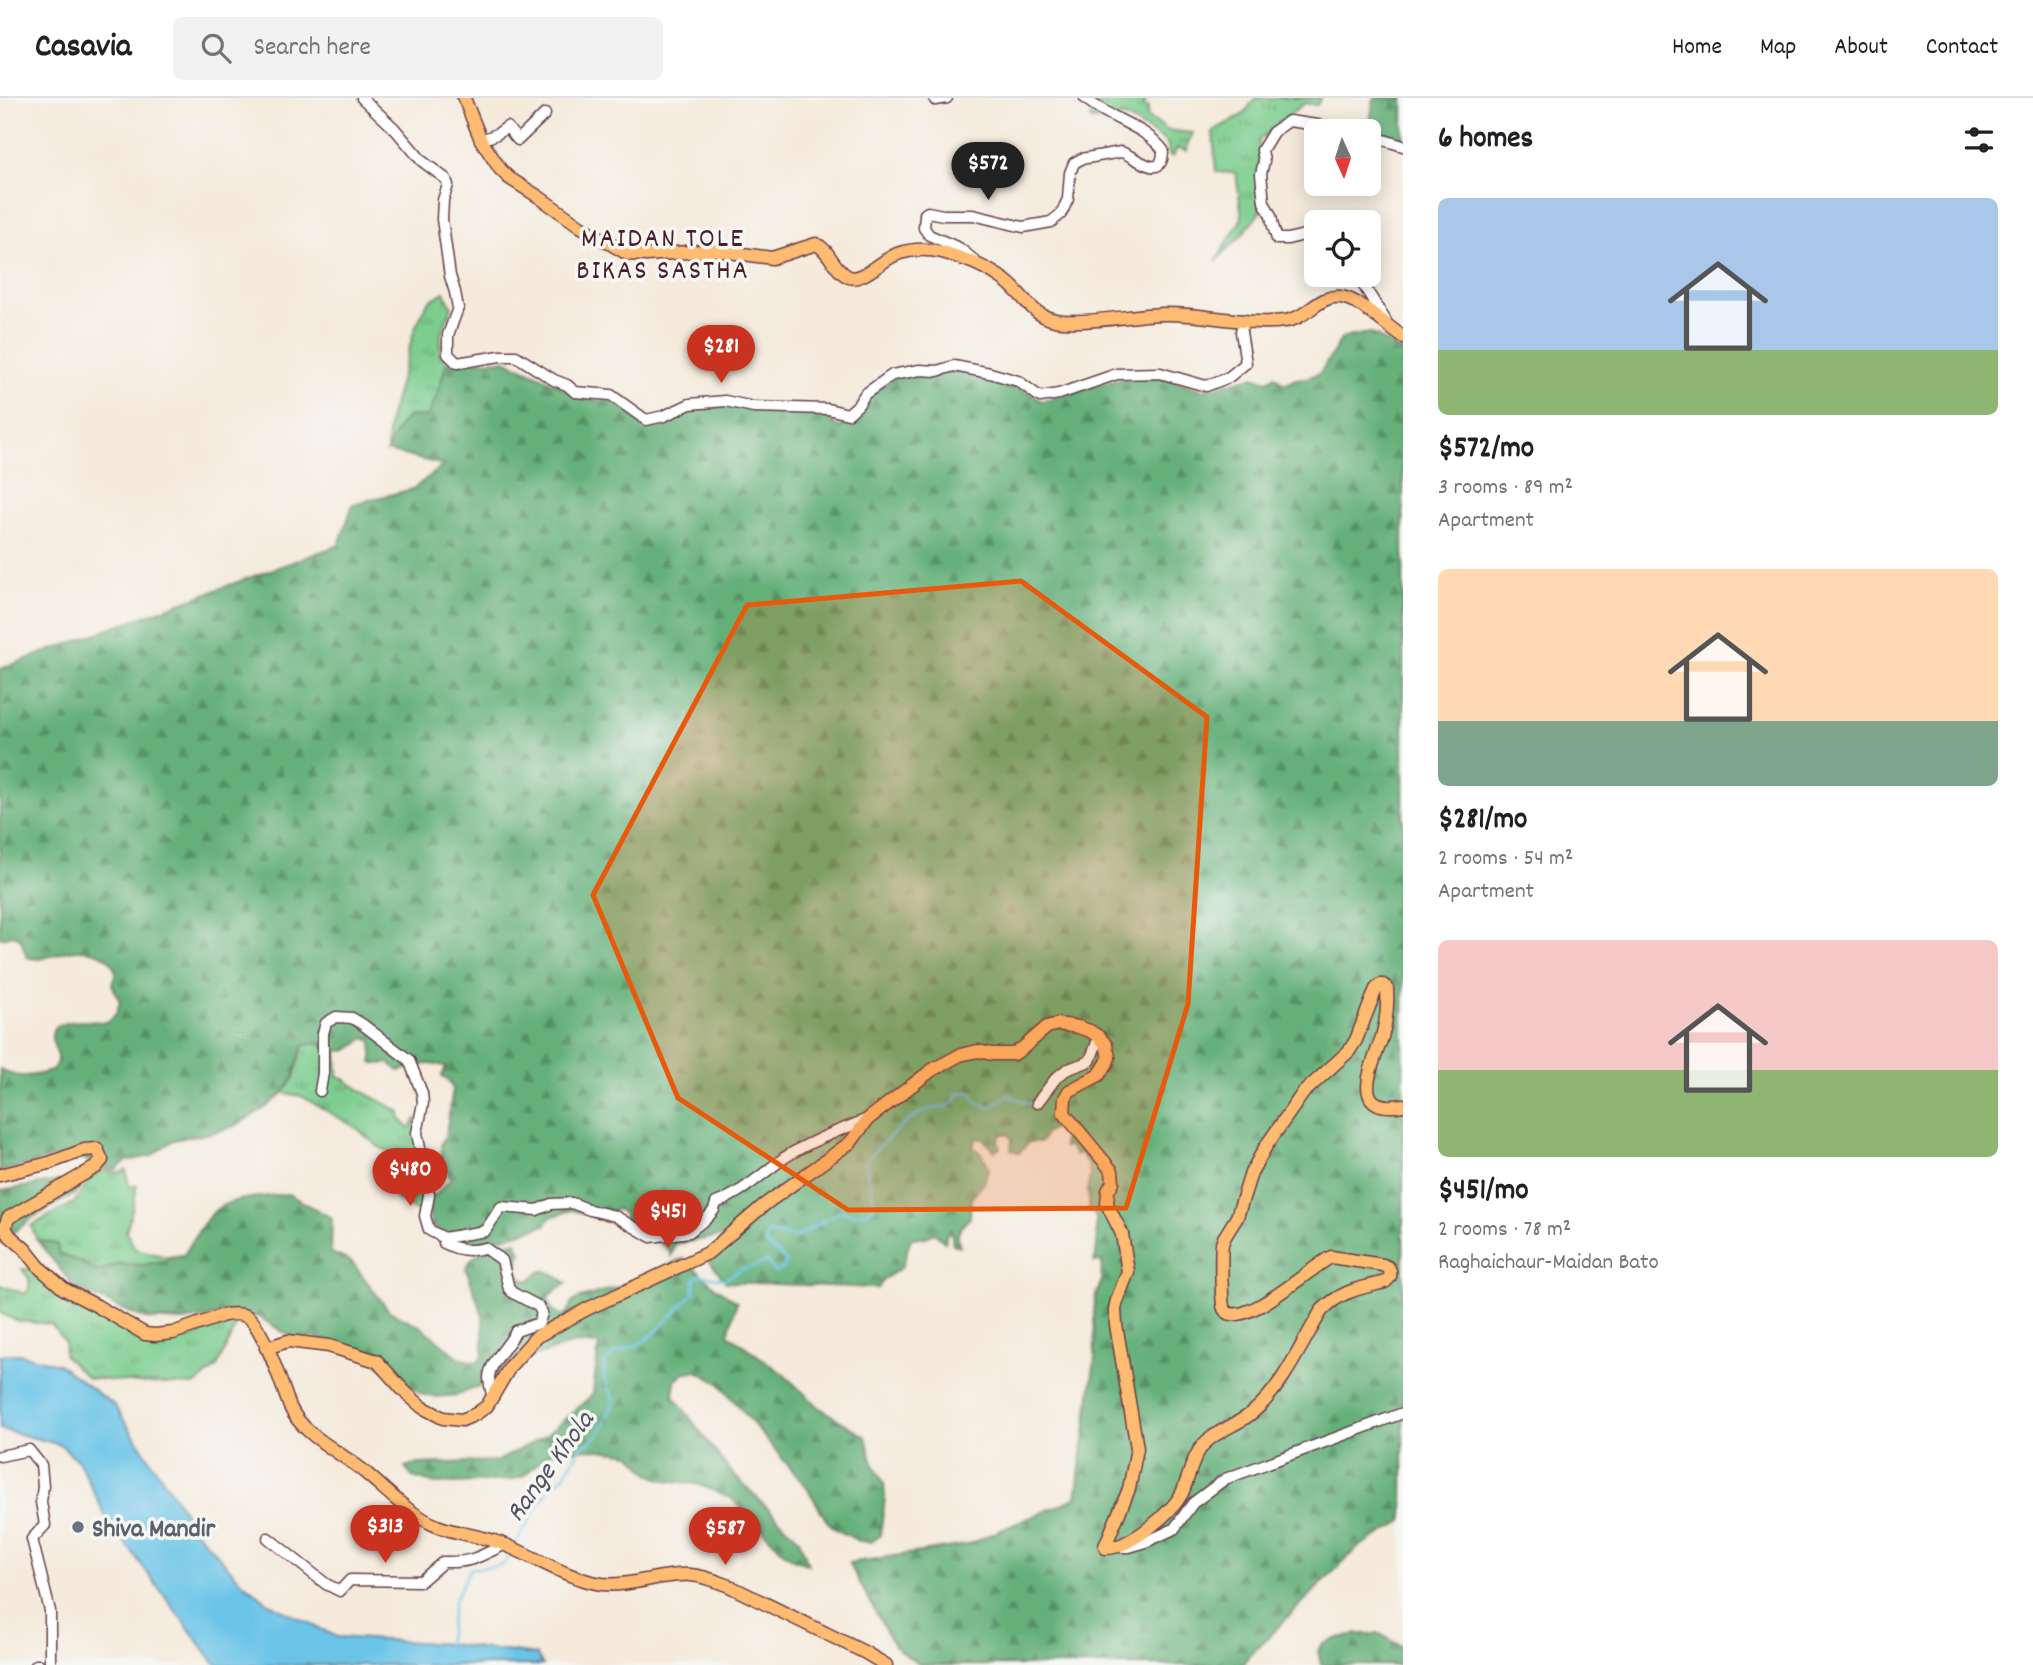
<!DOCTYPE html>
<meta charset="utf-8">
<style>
:root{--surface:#fff;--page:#f2f2f2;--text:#202124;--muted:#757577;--line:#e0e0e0;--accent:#c8321e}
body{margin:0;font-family:Dekko,sans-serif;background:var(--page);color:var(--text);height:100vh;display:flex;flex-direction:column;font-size:26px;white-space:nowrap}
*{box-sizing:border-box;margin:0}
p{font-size:23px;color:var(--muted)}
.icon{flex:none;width:38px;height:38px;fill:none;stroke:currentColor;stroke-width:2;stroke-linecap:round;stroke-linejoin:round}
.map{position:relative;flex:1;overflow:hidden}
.panel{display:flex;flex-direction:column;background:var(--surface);width:630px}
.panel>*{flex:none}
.needle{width:46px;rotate:177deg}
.buttons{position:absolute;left:1304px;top:21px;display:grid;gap:14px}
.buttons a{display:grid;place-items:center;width:77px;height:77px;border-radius:10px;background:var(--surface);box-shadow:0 4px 18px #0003;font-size:35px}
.price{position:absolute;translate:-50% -60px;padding:0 16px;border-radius:24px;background:var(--accent);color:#fff;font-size:23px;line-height:46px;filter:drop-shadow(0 2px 4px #0008)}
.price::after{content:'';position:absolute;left:50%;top:42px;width:21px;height:16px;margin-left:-10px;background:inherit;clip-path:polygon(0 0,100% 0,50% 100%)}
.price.selected{background:#222;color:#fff}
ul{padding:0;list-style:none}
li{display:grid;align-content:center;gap:14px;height:371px;padding:0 35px}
li span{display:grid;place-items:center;height:217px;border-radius:10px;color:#555}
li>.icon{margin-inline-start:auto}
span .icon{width:126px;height:126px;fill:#fffc;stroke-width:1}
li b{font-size:30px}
h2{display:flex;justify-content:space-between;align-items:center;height:84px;padding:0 35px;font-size:30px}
header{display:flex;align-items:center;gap:42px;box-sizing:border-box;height:98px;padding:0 35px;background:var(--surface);border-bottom:2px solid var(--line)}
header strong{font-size:33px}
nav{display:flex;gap:38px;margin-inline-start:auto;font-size:24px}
.search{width:490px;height:63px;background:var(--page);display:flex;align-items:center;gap:18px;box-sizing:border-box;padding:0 24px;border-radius:10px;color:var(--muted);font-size:26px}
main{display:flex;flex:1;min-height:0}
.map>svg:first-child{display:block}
.grass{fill:url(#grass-tufts);stroke:#63765c;stroke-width:2}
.forest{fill:url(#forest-firs);stroke:#586852;stroke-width:2}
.water{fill:#6ac4e8;stroke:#5a728a;stroke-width:2}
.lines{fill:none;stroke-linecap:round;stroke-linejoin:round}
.stream{stroke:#6ac4e8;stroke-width:2.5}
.minor-casing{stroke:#643d46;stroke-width:13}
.major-casing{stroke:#643d46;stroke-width:15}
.minor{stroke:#fff;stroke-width:10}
.major{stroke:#ffbb71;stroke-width:12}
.marked{fill:#e8590c;fill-opacity:0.2;stroke:#e8590c;stroke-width:5;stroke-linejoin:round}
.worship-dot{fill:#6b7280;stroke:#f6f6f2;stroke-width:2.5}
.labels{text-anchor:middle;stroke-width:7;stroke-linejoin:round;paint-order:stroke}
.worship-label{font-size:26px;font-weight:bold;fill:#5b616d;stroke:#f6f6f2;text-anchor:start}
.neighbourhood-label{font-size:28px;letter-spacing:2px;fill:#4a1f2b;stroke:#f6f6f2}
.water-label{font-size:28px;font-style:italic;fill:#545164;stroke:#f6f6f2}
</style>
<header>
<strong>Casavia</strong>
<div class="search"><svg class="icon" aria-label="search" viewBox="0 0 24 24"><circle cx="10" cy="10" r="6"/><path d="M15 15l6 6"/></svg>Search here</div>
<nav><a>Home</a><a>Map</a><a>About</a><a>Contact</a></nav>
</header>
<main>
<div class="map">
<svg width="1403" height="1567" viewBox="0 0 1403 1567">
<defs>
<pattern id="grass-tufts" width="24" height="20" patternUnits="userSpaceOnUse" patternTransform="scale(1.75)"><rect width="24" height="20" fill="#7ccd8e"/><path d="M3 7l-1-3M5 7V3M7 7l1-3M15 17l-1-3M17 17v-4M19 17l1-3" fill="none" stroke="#68a674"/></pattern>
<pattern id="forest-firs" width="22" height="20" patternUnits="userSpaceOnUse" patternTransform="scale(1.75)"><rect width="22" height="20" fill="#65b079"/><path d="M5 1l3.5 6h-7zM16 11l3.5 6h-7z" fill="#558f63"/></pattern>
</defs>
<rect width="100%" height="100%" fill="#f6f6f2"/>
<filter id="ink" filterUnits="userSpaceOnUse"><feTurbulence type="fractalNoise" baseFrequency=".0143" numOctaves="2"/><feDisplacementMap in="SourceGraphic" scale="14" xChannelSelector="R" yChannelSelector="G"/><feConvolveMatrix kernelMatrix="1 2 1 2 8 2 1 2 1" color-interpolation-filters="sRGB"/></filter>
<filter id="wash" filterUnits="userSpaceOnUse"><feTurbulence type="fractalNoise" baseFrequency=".00686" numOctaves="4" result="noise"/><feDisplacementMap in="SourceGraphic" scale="28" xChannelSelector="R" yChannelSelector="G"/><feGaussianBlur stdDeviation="1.57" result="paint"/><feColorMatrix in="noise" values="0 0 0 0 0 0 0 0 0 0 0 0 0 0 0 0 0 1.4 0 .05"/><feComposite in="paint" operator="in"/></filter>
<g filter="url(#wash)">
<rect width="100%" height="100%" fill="#f5eadc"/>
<!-- grass -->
<g class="grass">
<path d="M1102,0H1147L1144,7L1148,10L1147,19C1153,25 1161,25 1166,32L1193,35L1188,45L1187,53L1177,50L1173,59L1169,57L1168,47L1161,40L1123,18L1109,25L1090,21L1096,6Z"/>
<polygon points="1255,0 1321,0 1317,7 1304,5 1259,42 1260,114 1241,138 1216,163 1242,120 1236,75 1216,74 1213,33 1244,16"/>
<polygon points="444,194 452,209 441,236 440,257 447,264 436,300 427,319 410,318 387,353 389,322 415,230 428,204"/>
<polygon points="312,945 318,945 337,952 338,977 365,995 399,1013 401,1022 409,1030 416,1021 425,1084 423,1115 418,1114 395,1100 410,1097 416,1089 409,1074 392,1055 377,1048 358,1031 301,998 283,995 294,979 301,952 305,947"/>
<path d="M126,1072L129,1089L137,1087L133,1109L126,1133L135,1151L167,1159L184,1157C163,1162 140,1172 118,1165L99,1174L81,1164L59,1156L57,1146L37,1142L31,1128L75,1104L91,1080L101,1073L121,1074Z"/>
<polygon points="33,1162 144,1242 192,1240 231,1220 235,1229 217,1269 194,1287 140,1285 87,1280 64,1257 65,1244 51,1226 18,1223 0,1215 0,1187 25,1196 29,1191 29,1181 22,1171 31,1171"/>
</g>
<!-- forest -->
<g class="forest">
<polygon points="1374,0 1403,0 1403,45 1379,37 1370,24"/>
<path d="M1370,235C1382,240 1390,248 1403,253V1423L1357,1450L1249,1558L1243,1567H920L894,1548L849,1465L966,1447L1076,1400L1095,1260L1094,1211L1096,1197L1101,1185L1102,1163L1094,1164C1100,1148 1095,1136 1096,1118L1089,1112V1100L1087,1094L1090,1076L1087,1065L1079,1054L1075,1057L1069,1048L1063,1049V1039L1057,1030L1046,1034L1041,1044H1029L1019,1055L1011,1051L1012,1041L1008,1036H1002L998,1042L1000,1050L995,1053L982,1040L976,1041L973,1049L982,1055L989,1070L984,1085L971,1101L970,1120C961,1128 954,1135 960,1148L953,1146L951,1132L946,1137L945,1144L934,1135L926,1139L911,1140L902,1169L884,1181L878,1190L726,1184L709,1162L719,1152L723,1138L675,1146L671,1158C669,1149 665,1150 659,1144C647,1132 643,1133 627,1128L624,1116L617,1111L599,1119L572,1112L551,1119L545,1127C517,1135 446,1164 431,1124C428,1116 430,1105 431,1097L435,1098L450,1082L446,1069L442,1062L441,1046L446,1036L453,991L448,982L442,978L446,969C431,962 414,969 399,973L389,965L377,966L372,964V943L365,940L350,951L344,953L337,952L318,945L305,947L301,952L294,979L283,995L265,1010L235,1028L216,1034L173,1042L151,1058L127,1063L116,1071L103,1070L70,1055L0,1074V971C16,982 34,978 52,973L58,962C58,954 53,948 52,940C49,918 94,924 107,924L116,916L120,904L112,886L116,874C114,869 111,863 107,860C98,852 76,850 64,854C51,857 41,864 27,859L20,840L14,837L0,840V571L339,447L353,406L413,391L444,367L387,353L399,328L409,318L427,319L436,300L447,264L505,262L554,285L583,302L614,303L644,325L690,311L726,308L764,313L821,316L840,330L869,296L900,277L936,279L953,271L1012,285L1042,303L1120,281L1164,279L1203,292L1252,279L1268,283L1275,278L1284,286L1296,281L1306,280L1320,275L1342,240Z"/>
<polygon points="87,1078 75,1096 32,1120 0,1145 0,1093"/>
<path d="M288,1096L332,1120L331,1155L352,1164L389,1213L420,1228L460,1260L473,1264L479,1263L483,1257V1218L466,1170C473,1151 500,1148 516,1143L521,1155L516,1172L524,1182H530C546,1165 549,1175 567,1185L548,1198L550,1210L560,1217L566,1216L572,1205L577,1201L643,1182L678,1162L685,1161L715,1189L737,1204L728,1236L782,1275L820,1310L866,1339L872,1363L884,1386L885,1400L880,1437L871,1444L859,1443L837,1432L827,1423L808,1391L719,1285L697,1273L685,1274L675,1283L673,1297L729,1372L799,1441L808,1466L795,1462L785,1455L731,1400L697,1386L660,1381L649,1376L631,1356L592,1351L550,1354L523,1378L510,1382L436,1386L412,1379L405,1369L418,1366L498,1363L545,1338L585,1304L593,1295L599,1247L574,1245L562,1249L511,1267L502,1275L489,1277L481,1287L458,1297L433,1299L421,1296L355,1250L316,1240L291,1239L259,1219L234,1215L183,1223L145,1221L75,1190L37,1142L57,1146L59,1156L81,1164L99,1174L118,1165C140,1172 163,1162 184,1157C194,1141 203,1123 217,1111C233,1099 268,1098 288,1096Z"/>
<polygon points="1358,1536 1380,1536 1403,1549 1403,1567 1321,1567 1318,1553 1321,1547 1339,1540"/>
</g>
<!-- water -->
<polygon class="water" points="19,1256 58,1266 114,1307 200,1438 240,1482 270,1506 337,1539 448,1546 536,1557 543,1567 218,1567 213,1563 106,1419 79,1364 61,1347 0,1331 0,1257"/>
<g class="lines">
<!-- stream -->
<g class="stream">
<path d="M516,1446L539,1405L550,1389L563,1379L581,1349L599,1337L614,1303C610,1291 600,1279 605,1266C612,1251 631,1252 643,1244C660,1232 679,1210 694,1194V1180L699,1177L726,1181C741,1168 751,1172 767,1163L775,1174L783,1171L786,1163L766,1146L765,1140L768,1136C779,1134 785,1140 796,1139C803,1137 830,1118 840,1113C852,1117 862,1118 874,1110C875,1090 865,1083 866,1063C879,1048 908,1019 927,1012C942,1007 950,1015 959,995L971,994L976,1004L990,1010L1008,997L1029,1006L1034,1005"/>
<polyline points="447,1548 454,1503 470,1471 503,1467 511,1454"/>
</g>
</g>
</g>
<g filter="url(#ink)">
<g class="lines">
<!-- minor casing -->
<g class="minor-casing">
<g id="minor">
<polyline points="362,0 394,30 422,63 446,81 448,87 443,102 442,121 450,178 455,194 458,210 448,237 448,256 457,265 500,258 516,258 554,282 567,287 575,294 611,297 646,322 664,318 690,306 725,303 754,309 828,311 848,316 858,307 865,296 892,277 920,272 937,273 954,268 990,275 1018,283 1040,299 1059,296 1117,276 1160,275 1206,288 1229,279 1246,265 1241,234 1243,224"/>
<polyline points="934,0 935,2 947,0"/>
<polyline points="1368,37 1403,48"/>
<polyline points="481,42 497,36 507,29 518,42 545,16"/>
<polyline points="1316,144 1304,137 1288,141 1277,141 1273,128 1271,118 1264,104 1261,76 1264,63 1262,52 1273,34 1289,23 1360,33"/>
<path d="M975,163L959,150L929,137L924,130L925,116L928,114L943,117H973L1023,129L1051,124L1061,116L1068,101L1070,75L1074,65L1081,61L1121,54C1134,57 1163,86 1163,52C1144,27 1108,21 1085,0"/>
<polyline points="1357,177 1386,223"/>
<path d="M320,993L323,975V935L326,925L336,919L352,920L362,926L409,962L422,995L423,1005L417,1035L429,1097L425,1118L429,1132L444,1140V1145C458,1152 469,1154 485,1150L502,1162L509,1191L513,1195L538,1208L542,1215L539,1225L516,1233C510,1246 490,1264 489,1279C489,1284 491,1292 492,1297"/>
<polyline points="1037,1005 1056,980 1066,972 1090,963 1099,939"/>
<path d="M444,1140L485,1133L501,1109L537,1112L551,1106L572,1105L590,1112L615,1118L651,1139L689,1134L708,1119L714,1112L716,1105C742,1095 762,1076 784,1060C810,1043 840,1032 868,1021"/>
<polyline points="0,1358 29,1352 41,1367 43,1388 41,1404 45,1427 32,1441 50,1513 50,1567"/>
<path d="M268,1440L326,1486L340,1493L350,1482L421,1483L443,1464C474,1465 479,1458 506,1446"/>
<polyline points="1121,1449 1129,1449 1146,1444 1174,1431 1193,1405 1225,1381 1403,1315"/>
<polyline points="36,1567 40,1567"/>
</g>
</g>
<!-- major casing -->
<g class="major-casing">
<g id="major">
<path d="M464,0L481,42L500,71L509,80L539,99L580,128L628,156L646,157L715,152L772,160L816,146C830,152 834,173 849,179C864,184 884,159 900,155C913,151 928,151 942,154C960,159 984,168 1000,179C1025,194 1029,221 1063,223C1097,225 1130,217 1163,216C1204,215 1244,228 1285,223C1307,221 1319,196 1341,199C1361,202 1386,228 1403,239"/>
<path d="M0,1077L49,1065L84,1052L97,1051L102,1062L96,1069L8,1120L5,1130L10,1138L25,1151L41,1171L64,1191L97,1208L145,1236L155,1237L173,1235L224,1217C231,1216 239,1215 246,1218C263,1226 282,1289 290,1309C303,1337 337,1352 361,1371C386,1391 406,1415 437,1428C460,1437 486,1438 508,1448C538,1461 569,1481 602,1486C632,1489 661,1475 691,1477C704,1478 716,1483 727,1487L864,1554L886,1567"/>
<path d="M266,1250L288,1243L329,1248L377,1263L404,1293L422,1309L443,1320L462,1322L476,1316L487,1308L511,1267L536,1239L587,1211L708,1155L764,1107L851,1044L868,1021L932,972L960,957L978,953L992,956H1014L1024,949L1047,929L1058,926L1078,929L1090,933L1099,939L1106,947L1109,959L1107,965L1099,977L1069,993L1065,1000L1064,1015L1112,1073L1113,1084L1108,1093L1107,1106L1122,1136L1128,1174L1117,1202L1115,1211L1116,1227L1137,1350L1129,1391L1105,1448L1106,1450C1128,1451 1172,1415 1182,1395C1189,1380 1192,1359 1204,1346C1217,1332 1238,1327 1253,1314C1284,1288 1301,1246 1322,1212C1343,1192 1358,1191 1385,1184C1390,1180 1392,1177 1389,1170L1383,1167L1331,1159C1315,1166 1239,1236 1224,1211C1221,1206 1221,1155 1222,1146L1224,1140L1237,1119L1251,1075L1266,1048L1303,995L1349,953L1356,942L1376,891L1380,887H1383L1387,890C1388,906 1386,925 1382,939C1372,969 1348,1016 1403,1007"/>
</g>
</g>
<!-- minor -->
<use href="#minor" class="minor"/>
<!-- major -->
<use href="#major" class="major"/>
</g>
</g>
<!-- marked area -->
<path class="marked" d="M1021,483L1207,619L1188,906L1126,1110L848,1112L678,1000L593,797L747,507Z"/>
<!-- markers -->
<circle class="worship-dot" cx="78" cy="1429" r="7"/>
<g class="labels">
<!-- worship labels -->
<g class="worship-label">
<text x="92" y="1438">Shiva Mandir</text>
</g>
<!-- neighbourhood labels -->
<g class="neighbourhood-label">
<text x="663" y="148">MAIDAN TOLE<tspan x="663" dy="32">BIKAS SASTHA</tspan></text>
</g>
<!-- water labels -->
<g class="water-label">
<text transform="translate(548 1367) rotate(-54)" y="10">Range Khola</text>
</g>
</g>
</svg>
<div class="buttons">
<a><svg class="needle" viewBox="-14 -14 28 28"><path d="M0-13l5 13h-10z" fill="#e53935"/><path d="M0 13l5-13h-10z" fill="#757577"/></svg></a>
<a><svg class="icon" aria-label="locate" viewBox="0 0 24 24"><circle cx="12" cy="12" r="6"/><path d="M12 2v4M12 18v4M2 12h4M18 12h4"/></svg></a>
</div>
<b class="price selected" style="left:988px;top:104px">$572</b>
<b class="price" style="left:721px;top:287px">$281</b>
<b class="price" style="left:410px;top:1110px">$480</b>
<b class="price" style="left:668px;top:1152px">$451</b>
<b class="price" style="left:385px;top:1467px">$313</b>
<b class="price" style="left:725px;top:1469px">$587</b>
</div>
<section class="panel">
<h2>6 homes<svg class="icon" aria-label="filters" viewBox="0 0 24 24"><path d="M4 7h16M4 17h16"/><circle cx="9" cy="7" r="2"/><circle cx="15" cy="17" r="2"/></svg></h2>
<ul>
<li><span style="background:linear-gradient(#a9c7e8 70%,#8fb573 0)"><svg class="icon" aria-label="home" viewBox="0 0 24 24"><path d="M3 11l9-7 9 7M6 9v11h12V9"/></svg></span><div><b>$572/mo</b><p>3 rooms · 89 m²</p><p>Apartment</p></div></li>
<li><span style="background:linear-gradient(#ffd9b3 70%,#7fa58c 0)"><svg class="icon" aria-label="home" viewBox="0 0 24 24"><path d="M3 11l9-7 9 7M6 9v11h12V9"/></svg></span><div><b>$281/mo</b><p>2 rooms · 54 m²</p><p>Apartment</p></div></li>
<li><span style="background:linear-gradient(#f6c9c9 60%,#8fb573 0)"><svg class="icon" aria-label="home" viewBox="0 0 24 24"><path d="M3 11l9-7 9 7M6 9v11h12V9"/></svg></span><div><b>$451/mo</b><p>2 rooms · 78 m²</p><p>Raghaichaur-Maidan Bato</p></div></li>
</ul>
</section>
</main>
